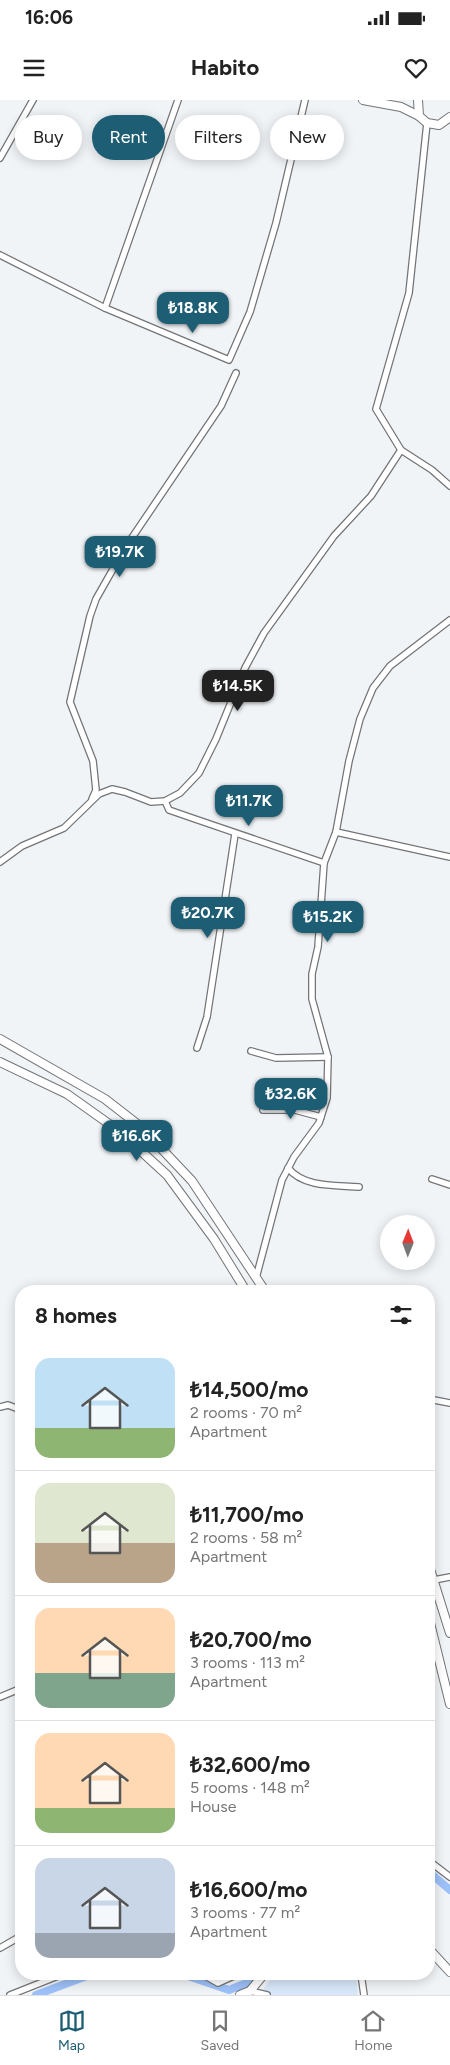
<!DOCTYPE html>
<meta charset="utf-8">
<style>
:root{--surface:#fff;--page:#f2f2f2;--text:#222;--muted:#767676;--line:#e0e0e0;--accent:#1e5e74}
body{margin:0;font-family:Figtree,sans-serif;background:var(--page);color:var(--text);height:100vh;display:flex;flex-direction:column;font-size:19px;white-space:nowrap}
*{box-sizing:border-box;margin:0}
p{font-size:16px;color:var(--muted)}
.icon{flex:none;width:28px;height:28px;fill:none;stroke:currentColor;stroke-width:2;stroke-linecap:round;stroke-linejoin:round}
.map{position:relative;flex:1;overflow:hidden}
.drawer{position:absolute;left:15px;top:1185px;width:420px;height:695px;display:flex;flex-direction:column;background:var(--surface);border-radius:20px;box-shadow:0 2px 12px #0003}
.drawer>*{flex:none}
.guide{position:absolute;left:15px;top:15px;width:420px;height:45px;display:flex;gap:10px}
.needle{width:32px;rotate:1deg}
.buttons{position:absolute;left:380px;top:1115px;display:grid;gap:10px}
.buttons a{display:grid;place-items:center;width:55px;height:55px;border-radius:50%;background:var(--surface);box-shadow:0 2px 12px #0003;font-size:25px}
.price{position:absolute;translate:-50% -42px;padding:0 11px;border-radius:10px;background:var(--accent);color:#fff;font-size:16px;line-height:32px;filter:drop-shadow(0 1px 2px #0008)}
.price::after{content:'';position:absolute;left:50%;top:30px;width:15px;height:11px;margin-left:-8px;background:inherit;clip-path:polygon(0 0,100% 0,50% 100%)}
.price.current{background:#222;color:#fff}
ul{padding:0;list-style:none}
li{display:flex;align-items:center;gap:15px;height:125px;padding:0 20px}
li+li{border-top:1px solid var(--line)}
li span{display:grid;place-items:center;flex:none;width:140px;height:100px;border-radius:15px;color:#555}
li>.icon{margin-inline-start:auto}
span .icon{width:60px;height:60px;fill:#fffc;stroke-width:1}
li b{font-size:21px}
h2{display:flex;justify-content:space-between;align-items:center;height:60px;padding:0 20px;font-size:21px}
.chip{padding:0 18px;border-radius:22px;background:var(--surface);box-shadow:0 2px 12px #0003;font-size:18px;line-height:45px}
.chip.current{background:var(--accent);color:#fff}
.status{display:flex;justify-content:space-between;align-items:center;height:35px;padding:0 25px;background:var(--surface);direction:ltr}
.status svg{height:14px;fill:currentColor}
header{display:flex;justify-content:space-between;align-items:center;height:65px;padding:0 20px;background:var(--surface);font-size:22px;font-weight:700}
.dock{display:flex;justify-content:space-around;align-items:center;height:70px;border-top:1px solid var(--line);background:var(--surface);font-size:14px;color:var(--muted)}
.dock a{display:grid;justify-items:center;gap:2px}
.dock .current{color:var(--accent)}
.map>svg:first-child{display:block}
.green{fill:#d7e7f9}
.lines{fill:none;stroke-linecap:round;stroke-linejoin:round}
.canal{stroke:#9cc0f8;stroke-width:8}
.street-casing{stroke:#727476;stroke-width:8}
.secondary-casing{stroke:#727476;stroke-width:10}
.street{stroke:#fff;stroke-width:5.5}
.secondary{stroke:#fff;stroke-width:8}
</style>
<div class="status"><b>16:06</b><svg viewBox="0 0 49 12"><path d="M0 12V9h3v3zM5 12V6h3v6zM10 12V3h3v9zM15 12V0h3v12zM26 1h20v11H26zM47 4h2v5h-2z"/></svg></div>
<header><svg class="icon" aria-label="menu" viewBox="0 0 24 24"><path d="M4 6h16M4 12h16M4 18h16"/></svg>Habito<svg class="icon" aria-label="heart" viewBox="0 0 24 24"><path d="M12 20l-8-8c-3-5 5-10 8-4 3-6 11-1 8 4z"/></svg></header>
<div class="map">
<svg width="450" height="1895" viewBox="0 0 450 1895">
<rect width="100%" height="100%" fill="#f1f4f7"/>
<!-- green -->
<polygon class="green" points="275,1874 356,1874 358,1895 259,1895"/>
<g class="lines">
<!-- canal -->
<g class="canal">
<polyline points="429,1772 450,1790"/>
<polyline points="182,1874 229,1890 249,1882 254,1874"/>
<polyline points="36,1895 92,1874"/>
</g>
<!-- street casing -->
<g class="street-casing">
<g id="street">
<polyline points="178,0 105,208 229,260 250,212 276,123 305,0"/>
<polyline points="427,23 409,193 376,309 401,350 432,370 450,386"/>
<polyline points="0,58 33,0"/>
<polyline points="0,155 105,208"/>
<polyline points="92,699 96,690 93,661 70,602 90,516 96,499 125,448 221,306 236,273"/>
<polyline points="165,701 169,710 195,719 324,763"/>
<polyline points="336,732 450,757"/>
<polyline points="0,762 22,746 64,728 99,694 112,689 125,692 151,702 165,701 180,693 199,673 216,639 245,568 264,533 334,436 371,396 401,350"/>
<polyline points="197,948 207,917 235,734"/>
<polyline points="251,951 276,958 328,957"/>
<polyline points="263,1010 295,1010 321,1017"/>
<path d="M288,1068C304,1088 336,1085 359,1087"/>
<polyline points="432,1079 450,1085"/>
<polyline points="256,1178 282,1080 294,1057 319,1023 327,998 328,957 312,899 312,874 318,847 324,763 336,732 349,661 360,619 373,588 390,566 450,520"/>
<polyline points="429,1299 450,1303"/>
<polyline points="0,1307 8,1305 21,1310"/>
<polyline points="434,1480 450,1477"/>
<polyline points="0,1597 17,1590"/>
<polyline points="429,1761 450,1777"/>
<polyline points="0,1848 21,1836"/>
<polyline points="202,1874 218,1883 238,1874"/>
<polyline points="361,1874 364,1895"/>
<polyline points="250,1891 267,1895"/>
<polyline points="10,1895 63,1874"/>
</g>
</g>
<!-- secondary casing -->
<g class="secondary-casing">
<g id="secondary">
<polyline points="363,0 401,7 419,16"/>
<polyline points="418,0 419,16 427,23 439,25 450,17"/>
<polyline points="0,939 105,999 141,1027 192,1081 265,1191"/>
<polyline points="0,962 67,994 119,1031 167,1075 214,1139 246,1191"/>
<polyline points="429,1466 450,1533"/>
<polyline points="429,1519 450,1604"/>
<polyline points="429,1849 450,1872"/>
<polyline points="240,1895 250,1891 264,1874"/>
</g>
</g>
<!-- street -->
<use href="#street" class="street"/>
<!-- secondary -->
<use href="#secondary" class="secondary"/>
</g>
</svg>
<div class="buttons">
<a><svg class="needle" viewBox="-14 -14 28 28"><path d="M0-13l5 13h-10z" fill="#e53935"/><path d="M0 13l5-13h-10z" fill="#767676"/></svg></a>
</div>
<b class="price" style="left:193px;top:234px">₺18.8K</b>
<b class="price" style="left:120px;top:478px">₺19.7K</b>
<b class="price current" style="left:238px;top:612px">₺14.5K</b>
<b class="price" style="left:249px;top:727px">₺11.7K</b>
<b class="price" style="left:208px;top:839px">₺20.7K</b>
<b class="price" style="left:328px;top:843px">₺15.2K</b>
<b class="price" style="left:291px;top:1020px">₺32.6K</b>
<b class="price" style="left:137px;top:1062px">₺16.6K</b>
<div class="guide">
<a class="chip">Buy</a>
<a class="chip current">Rent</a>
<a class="chip">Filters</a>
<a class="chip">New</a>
</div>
<section class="drawer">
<h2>8 homes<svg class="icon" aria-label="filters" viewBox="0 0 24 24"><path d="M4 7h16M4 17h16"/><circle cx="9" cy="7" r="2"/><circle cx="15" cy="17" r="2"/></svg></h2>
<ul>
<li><span style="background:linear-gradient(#bfe0f5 70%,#8fb573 0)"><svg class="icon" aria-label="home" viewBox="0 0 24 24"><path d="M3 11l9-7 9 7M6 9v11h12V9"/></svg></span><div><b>₺14,500/mo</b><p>2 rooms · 70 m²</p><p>Apartment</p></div></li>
<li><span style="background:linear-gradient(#dfe7d0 60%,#b9a48a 0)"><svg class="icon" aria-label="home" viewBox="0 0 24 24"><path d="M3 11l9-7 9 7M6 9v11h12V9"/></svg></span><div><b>₺11,700/mo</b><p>2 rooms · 58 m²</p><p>Apartment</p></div></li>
<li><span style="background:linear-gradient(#ffd9b3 65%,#7fa58c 0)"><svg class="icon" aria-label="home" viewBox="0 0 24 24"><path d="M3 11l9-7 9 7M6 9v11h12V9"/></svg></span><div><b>₺20,700/mo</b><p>3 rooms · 113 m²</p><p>Apartment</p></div></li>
<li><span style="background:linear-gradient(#ffd9b3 75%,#8fb573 0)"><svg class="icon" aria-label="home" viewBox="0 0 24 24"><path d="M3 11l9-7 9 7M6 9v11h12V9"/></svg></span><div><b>₺32,600/mo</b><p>5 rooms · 148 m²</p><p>House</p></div></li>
<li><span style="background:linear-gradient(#c9d6e8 75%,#9aa5b1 0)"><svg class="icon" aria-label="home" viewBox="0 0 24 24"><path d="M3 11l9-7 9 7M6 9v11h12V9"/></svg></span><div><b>₺16,600/mo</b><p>3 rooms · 77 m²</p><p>Apartment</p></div></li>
</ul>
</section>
</div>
<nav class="dock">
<a class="current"><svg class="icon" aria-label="map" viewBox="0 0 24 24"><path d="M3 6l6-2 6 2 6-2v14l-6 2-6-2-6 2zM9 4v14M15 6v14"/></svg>Map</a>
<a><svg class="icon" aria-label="saved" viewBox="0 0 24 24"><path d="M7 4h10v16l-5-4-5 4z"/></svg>Saved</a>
<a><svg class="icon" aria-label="home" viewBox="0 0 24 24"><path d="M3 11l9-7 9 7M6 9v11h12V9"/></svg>Home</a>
</nav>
